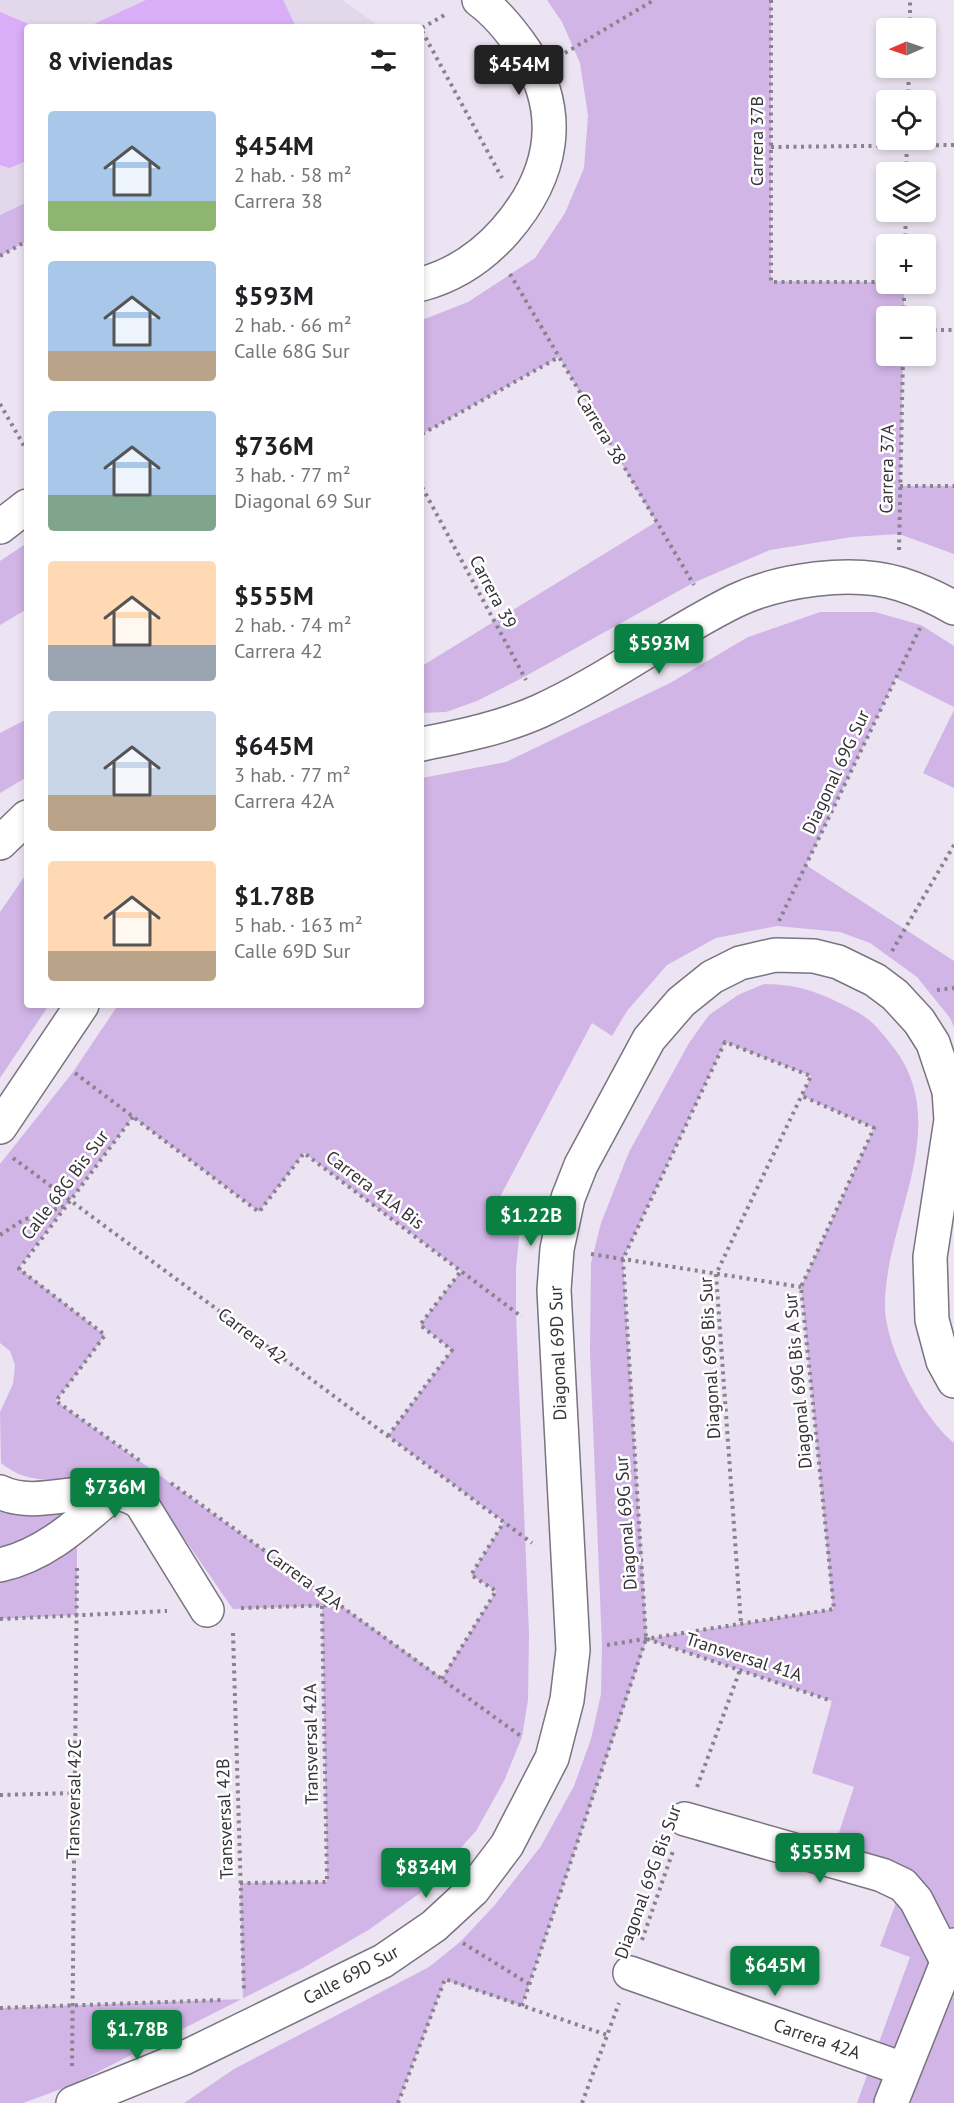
<!DOCTYPE html>
<html lang="es">
<meta charset="utf-8">
<style>
:root{--surface:#fff;--page:#f2f2f2;--text:#202124;--muted:#757577;--accent:#0b8043}
body{margin:0;font-family:"PT Sans",sans-serif;background:var(--page);color:var(--text);height:100vh;display:flex;flex-direction:column;font-size:22px;white-space:nowrap}
*{box-sizing:border-box;margin:0}
p{font-size:20px;color:var(--muted)}
.icon{flex:none;width:33px;height:33px;fill:none;stroke:currentColor;stroke-width:2;stroke-linecap:round;stroke-linejoin:round}
.map{position:relative;flex:1;overflow:hidden}
.panel{position:absolute;left:24px;top:24px;width:400px;height:984px;display:flex;flex-direction:column;background:var(--surface);border-radius:6px;box-shadow:0 3px 9px #0003}
.panel>*{flex:none}
.needle{width:39px;rotate:268deg}
.buttons{position:absolute;left:876px;top:18px;display:grid;gap:12px}
.buttons a{display:grid;place-items:center;width:60px;height:60px;border-radius:6px;background:var(--surface);box-shadow:0 3px 9px #0003;font-size:30px}
.price{position:absolute;translate:-50% -51px;padding:0 14px;border-radius:6px;background:var(--accent);color:#fff;font-size:20px;line-height:39px;filter:drop-shadow(0 2px 3px #0008)}
.price::after{content:'';position:absolute;left:50%;top:36px;width:18px;height:14px;margin-left:-9px;background:inherit;clip-path:polygon(0 0,100% 0,50% 100%)}
.price.current{background:#222;color:#fff}
ul{padding:0;list-style:none}
li{display:flex;align-items:center;gap:18px;height:150px;padding:0 24px}
li span{display:grid;place-items:center;flex:none;width:168px;height:120px;border-radius:6px;color:#555}
li>.icon{margin-inline-start:auto}
span .icon{width:72px;height:72px;fill:#fffc;stroke-width:1}
li b{font-size:26px}
h2{display:flex;justify-content:space-between;align-items:center;height:72px;padding:0 24px;font-size:26px}
.map>svg:first-child{display:block}
.built{fill:#e2d7eb}
.green{fill:#d2b5e7;fill-rule:evenodd}
.building{fill:#d9adf8}
.lines{fill:none;stroke-linecap:round;stroke-linejoin:round}
.minor-casing{stroke:#7a7380;stroke-width:36}
.path{stroke:#88838c;stroke-width:4;stroke-dasharray:3 4.5;stroke-linecap:butt}
.minor{stroke:#fff;stroke-width:33}
.labels{text-anchor:middle;stroke-width:5;stroke-linejoin:round;paint-order:stroke}
.street-label{font-size:18px;fill:#363338;stroke:#fff}
</style>
<div class="map">
<svg width="954" height="2103" viewBox="0 0 954 2103">
<rect width="100%" height="100%" fill="#ece4f2"/>
<!-- built -->
<polygon class="built" points="0,0 342,0 379,26 27,27 27,202 0,215"/>
<!-- green -->
<g class="green">
<polygon points="547,0 771,0 771,281 886,282 886,284 904,284 904,316 886,316 886,356 903,356 900,486 954,486 954,554 899,534 852,537 770,550 693,583 524,677 477,701 446,712 422,713 422,666 656,522 559,357 422,434 422,320 468,302 535,258 565,213 584,168 588,116 580,63 562,22"/>
<polygon points="27,202 27,241 0,256 0,215"/>
<polygon points="27,543 27,609 0,625 0,561"/>
<path d="M820,612H875L921,625L954,646V707L896,678L806,865L954,961V1027L950,1018L917,977L870,943L840,932L777,926L716,938L667,965L627,1011L612,1036L592,1023L491,1214L520,1228L516,1268V1313L529,1634L528,1700L522,1737L504,1781L476,1831L420,1893L370,1929L303,1968L72,2085L23,2103H0V2008L243,1999L240,1883L327,1882L322,1606L233,1609C217,1587 153,1488 135,1481C90,1465 43,1498 1,1463L0,1412L13,1384L15,1365L10,1351L0,1343V1164L73,1072L118,1005H422V778L506,762L670,683L748,637ZM133,1117L259,1212L304,1153L461,1271L420,1325L452,1350L388,1436L504,1522L471,1575L496,1591L442,1678L56,1401L105,1335L19,1268Z"/>
<polygon points="954,710 954,788 923,773"/>
<polygon points="27,719 27,777 0,793 0,733"/>
<polygon points="27,873 27,1005 49,1005 0,1078 0,912"/>
<path d="M764,984C802,984 826,995 859,1013C874,1022 883,1034 894,1048C954,1127 884,1222 885,1307C886,1349 922,1416 954,1443V2103H857L910,1957L880,1946L901,1889L828,1866L854,1787L812,1773L832,1701L647,1639L522,2006L445,1980L398,2103H184L234,2069L429,1967L460,1942L494,1906L541,1846L574,1786L591,1739L601,1694L602,1646L590,1353L591,1263L601,1223L629,1152L689,1043L709,1015L738,995ZM725,1042L811,1076L802,1096L874,1128L801,1287L833,1609L647,1639L623,1259Z"/>
<polygon points="77,1511 77,1615 0,1619 0,1512"/>
</g>
<!-- building -->
<g class="building">
<polygon points="146,0 283,0 296,27 96,27 94,24"/>
<polygon points="0,12 36,27 27,27 27,161 9,168 0,165"/>
</g>
<g class="lines">
<!-- minor casing -->
<g class="minor-casing">
<g id="minor">
<path d="M422,284C455,275 482,257 505,231C553,176 565,114 525,51C512,32 497,13 479,0"/>
<polyline points="0,527 27,506"/>
<path d="M422,744C462,736 502,728 540,711C608,680 668,634 735,601C779,580 852,569 900,584C919,590 937,598 954,608"/>
<polyline points="0,843 27,817"/>
<polyline points="0,1127 82,1005"/>
<path d="M0,1492C41,1513 104,1475 141,1503L207,1610"/>
<path d="M0,1565C46,1555 80,1522 114,1493"/>
<polyline points="685,1819 882,1875 903,1885 916,1900 947,1961"/>
<polyline points="630,1973 903,2069"/>
<polyline points="73,2103 184,2058 383,1961 434,1926 473,1890 507,1845 552,1758 567,1700 573,1650 554,1290 557,1249 568,1198 581,1165 649,1039 681,1002 712,977 740,963 775,955 814,956 838,962 875,980 895,995 919,1021 933,1043 949,1091 951,1120 930,1257 932,1320 943,1361 954,1381"/>
<polyline points="891,2103 954,1945"/>
</g>
</g>
<!-- path -->
<g class="path">
<polyline points="771,0 771,282 886,282"/>
<polyline points="422,28 448,13"/>
<polyline points="910,28 910,0"/>
<polyline points="422,31 502,178"/>
<polyline points="565,53 654,0"/>
<polyline points="908,100 909,68"/>
<polyline points="771,147 954,145"/>
<polyline points="906,172 907,140"/>
<polyline points="905,244 906,212"/>
<polyline points="0,256 27,241"/>
<polyline points="510,274 694,585"/>
<polyline points="904,316 904,284"/>
<polyline points="926,330 954,330"/>
<polyline points="0,404 27,451"/>
<polyline points="422,434 559,357"/>
<polyline points="900,486 954,486"/>
<polyline points="422,487 526,680"/>
<polyline points="899,550 903,356"/>
<polyline points="779,921 920,628"/>
<polyline points="892,951 954,845"/>
<polyline points="937,990 954,988"/>
<polyline points="75,1073 259,1212 304,1153 522,1317"/>
<polyline points="133,1117 19,1269 105,1335 56,1401 143,1463"/>
<polyline points="13,1158 532,1543"/>
<polyline points="0,1235 23,1220 65,1206"/>
<polyline points="591,1254 801,1287"/>
<polyline points="388,1436 452,1350 420,1325 461,1271"/>
<polyline points="171,1483 522,1737"/>
<polyline points="241,1608 338,1605"/>
<polyline points="0,1619 167,1611"/>
<polyline points="233,1633 244,1992"/>
<polyline points="647,1639 832,1701"/>
<polyline points="607,1645 834,1609 801,1287 874,1128 802,1096"/>
<polyline points="442,1679 496,1591 471,1575 504,1522"/>
<polyline points="697,1787 740,1670"/>
<polyline points="0,1795 74,1793"/>
<polyline points="240,1883 327,1882 322,1605"/>
<polyline points="642,1940 673,1851"/>
<polyline points="463,1943 529,1984"/>
<polyline points="522,2006 646,1639 623,1259 725,1042 811,1076 716,1274 741,1624"/>
<polyline points="0,2008 221,2000"/>
<polyline points="72,2066 77,1567"/>
<polyline points="398,2103 445,1979 607,2035"/>
<polyline points="582,2103 619,2003"/>
</g>
<!-- minor -->
<use href="#minor" class="minor"/>
</g>
<g class="labels">
<!-- street labels -->
<g class="street-label">
<text transform="translate(757 141) rotate(-90)" y="6">Carrera 37B</text>
<text transform="translate(601 429) rotate(59)" y="6">Carrera 38</text>
<text transform="translate(887 469) rotate(-89)" y="6">Carrera 37A</text>
<text transform="translate(493 592) rotate(62)" y="6">Carrera 39</text>
<text transform="translate(836 772) rotate(-65)" y="6">Diagonal 69G Sur</text>
<text transform="translate(65 1185) rotate(-53)" y="6">Calle 68G Bis Sur</text>
<text transform="translate(375 1190) rotate(37)" y="6">Carrera 41A Bis</text>
<text transform="translate(252 1336) rotate(37)" y="6">Carrera 42</text>
<text transform="translate(558 1353) rotate(-92)" y="6">Diagonal 69D Sur</text>
<text transform="translate(710 1358) rotate(-93)" y="6">Diagonal 69G Bis Sur</text>
<text transform="translate(798 1381) rotate(-95)" y="6">Diagonal 69G Bis A Sur</text>
<text transform="translate(626 1523) rotate(-94)" y="6">Diagonal 69G Sur</text>
<text transform="translate(304 1579) rotate(36)" y="6">Carrera 42A</text>
<text transform="translate(744 1657) rotate(18)" y="6">Transversal 41A</text>
<text transform="translate(311 1744) rotate(-91)" y="6">Transversal 42A</text>
<text transform="translate(74 1799) rotate(-89)" y="6">Transversal 42C</text>
<text transform="translate(225 1819) rotate(-92)" y="6">Transversal 42B</text>
<text transform="translate(648 1882) rotate(-70)" y="6">Diagonal 69G Bis Sur</text>
<text transform="translate(351 1975) rotate(-28)" y="6">Calle 69D Sur</text>
<text transform="translate(817 2039) rotate(19)" y="6">Carrera 42A</text>
</g>
</g>
</svg>
<div class="buttons">
<a><svg class="needle" viewBox="-14 -14 28 28"><path d="M0-13l5 13h-10z" fill="#e53935"/><path d="M0 13l5-13h-10z" fill="#757577"/></svg></a>
<a><svg class="icon" aria-label="locate" viewBox="0 0 24 24"><circle cx="12" cy="12" r="6"/><path d="M12 2v4M12 18v4M2 12h4M18 12h4"/></svg></a>
<a><svg class="icon" aria-label="layers" viewBox="0 0 24 24"><path d="M12 4l9 5-9 5-9-5zM3 14l9 5 9-5"/></svg></a>
<a>+</a>
<a>−</a>
</div>
<b class="price current" style="left:519px;top:96px">$454M</b>
<b class="price" style="left:659px;top:675px">$593M</b>
<b class="price" style="left:531px;top:1247px">$1.22B</b>
<b class="price" style="left:115px;top:1519px">$736M</b>
<b class="price" style="left:820px;top:1884px">$555M</b>
<b class="price" style="left:426px;top:1899px">$834M</b>
<b class="price" style="left:775px;top:1997px">$645M</b>
<b class="price" style="left:137px;top:2061px">$1.78B</b>
<section class="panel">
<h2>8 viviendas<svg class="icon" aria-label="filters" viewBox="0 0 24 24"><path d="M4 7h16M4 17h16"/><circle cx="9" cy="7" r="2"/><circle cx="15" cy="17" r="2"/></svg></h2>
<ul>
<li><span style="background:linear-gradient(#a9c7e8 75%,#8fb573 0)"><svg class="icon" aria-label="home" viewBox="0 0 24 24"><path d="M3 11l9-7 9 7M6 9v11h12V9"/></svg></span><div><b>$454M</b><p>2 hab. · 58 m²</p><p>Carrera 38</p></div></li>
<li><span style="background:linear-gradient(#a9c7e8 75%,#b9a48a 0)"><svg class="icon" aria-label="home" viewBox="0 0 24 24"><path d="M3 11l9-7 9 7M6 9v11h12V9"/></svg></span><div><b>$593M</b><p>2 hab. · 66 m²</p><p>Calle 68G Sur</p></div></li>
<li><span style="background:linear-gradient(#a9c7e8 70%,#7fa58c 0)"><svg class="icon" aria-label="home" viewBox="0 0 24 24"><path d="M3 11l9-7 9 7M6 9v11h12V9"/></svg></span><div><b>$736M</b><p>3 hab. · 77 m²</p><p>Diagonal 69 Sur</p></div></li>
<li><span style="background:linear-gradient(#ffd9b3 70%,#9aa5b1 0)"><svg class="icon" aria-label="home" viewBox="0 0 24 24"><path d="M3 11l9-7 9 7M6 9v11h12V9"/></svg></span><div><b>$555M</b><p>2 hab. · 74 m²</p><p>Carrera 42</p></div></li>
<li><span style="background:linear-gradient(#c9d6e8 70%,#b9a48a 0)"><svg class="icon" aria-label="home" viewBox="0 0 24 24"><path d="M3 11l9-7 9 7M6 9v11h12V9"/></svg></span><div><b>$645M</b><p>3 hab. · 77 m²</p><p>Carrera 42A</p></div></li>
<li><span style="background:linear-gradient(#ffd9b3 75%,#b9a48a 0)"><svg class="icon" aria-label="home" viewBox="0 0 24 24"><path d="M3 11l9-7 9 7M6 9v11h12V9"/></svg></span><div><b>$1.78B</b><p>5 hab. · 163 m²</p><p>Calle 69D Sur</p></div></li>
</ul>
</section>
</div>
